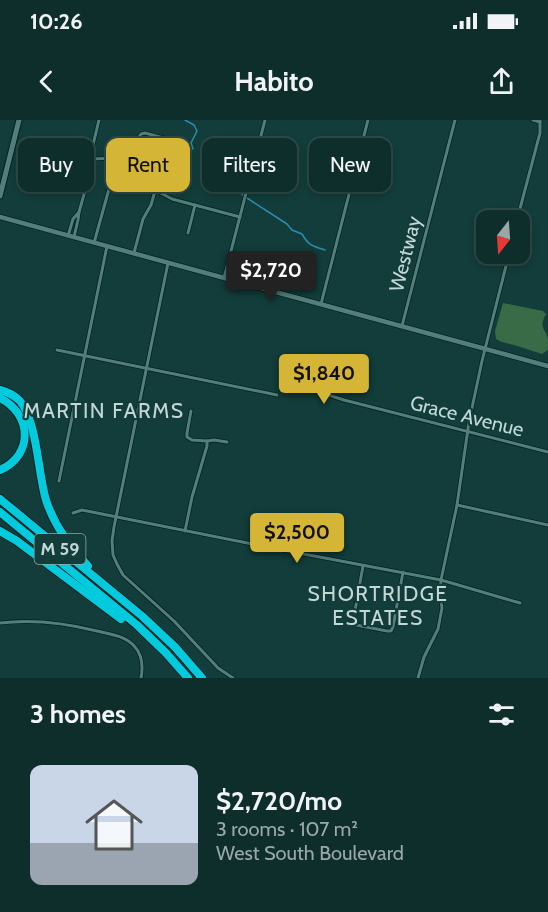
<!DOCTYPE html>
<meta charset="utf-8">
<style>
:root{--surface:#0e2e2c;--page:#1c3a38;--text:#f1f3f6;--muted:#9ba8a9;--line:#2e4a48;--accent:#d5b535}
body{margin:0;font-family:Cabin,sans-serif;background:var(--page);color:var(--text);height:100vh;display:flex;flex-direction:column;font-size:22px;white-space:nowrap}
*{box-sizing:border-box;margin:0}
p{font-size:20px;color:var(--muted)}
.icon{flex:none;width:33px;height:33px;fill:none;stroke:currentColor;stroke-width:2;stroke-linecap:round;stroke-linejoin:round}
.map{position:relative;height:558px;overflow:hidden}
.side{display:flex;flex-direction:column;background:var(--surface);flex:1}
.side>*{flex:none}
.guide{position:absolute;left:18px;top:18px;width:513px;height:54px;display:flex;gap:12px}
.needle{width:39px;rotate:197deg}
.fabs{position:absolute;left:476px;top:90px;display:grid;gap:12px}
.fabs a{display:grid;place-items:center;width:54px;height:54px;border-radius:12px;background:var(--surface);box-shadow:0 3px 9px #0003,0 0 0 2px var(--line);font-size:30px}
.price{position:absolute;translate:-50% -51px;padding:0 14px;border-radius:6px;background:var(--accent);color:#111;font-size:20px;line-height:39px;filter:drop-shadow(0 2px 3px #0008)}
.price::after{content:'';position:absolute;left:50%;top:36px;width:18px;height:14px;margin-left:-9px;background:inherit;clip-path:polygon(0 0,100% 0,50% 100%)}
.price.selected{background:#222;color:#fff}
ul{padding:0;list-style:none}
li{display:flex;align-items:center;gap:18px;height:150px;padding:0 30px}
li span{display:grid;place-items:center;flex:none;width:168px;height:120px;border-radius:12px;color:#555}
li>.icon{margin-inline-start:auto}
span .icon{width:72px;height:72px;fill:#fffc;stroke-width:1}
li b{font-size:26px}
h2{display:flex;justify-content:space-between;align-items:center;height:72px;padding:0 30px;font-size:26px}
.pill{padding:0 21px;border-radius:12px;background:var(--surface);box-shadow:0 3px 9px #0003,0 0 0 2px var(--line);font-size:21px;line-height:54px}
.pill.selected{background:var(--accent);color:#111}
.status{display:flex;justify-content:space-between;align-items:center;height:42px;padding:0 30px;background:var(--surface);direction:ltr}
.status svg{height:16px;fill:currentColor}
header{display:flex;justify-content:space-between;align-items:center;height:78px;padding:0 30px;background:var(--surface);font-size:27px;font-weight:700}
.map>svg:first-child{display:block}
.green{fill:#396b47}
.water{fill:#2a8db1}
.lines{fill:none;stroke-linecap:round;stroke-linejoin:round}
.stream{stroke:#2a8db1;stroke-width:1.5}
.minor-casing{stroke:#022220;stroke-width:4.5}
.tertiary-casing{stroke:#022220;stroke-width:6}
.secondary-casing{stroke:#022220;stroke-width:7}
.motorway-casing{stroke:#022220;stroke-width:10}
.minor{stroke:#547e7b;stroke-width:3}
.tertiary{stroke:#547e7b;stroke-width:4.5}
.secondary{stroke:#547e7b;stroke-width:5}
.motorway{stroke:#04cade;stroke-width:8}
.labels{text-anchor:middle;stroke-width:4.5;stroke-linejoin:round;paint-order:stroke}
.shield{fill:#123d3a;stroke:#8daaa7;stroke-width:1.5}
.shield-label{font-size:18px;font-weight:bold;fill:#c2d8d6}
.street-label{font-size:20px;fill:#c2d8d6;stroke:#123d3a}
.neighbourhood-label{font-size:21px;letter-spacing:1.5px;fill:#c2d8d6;stroke:#123d3a}
</style>
<div class="status"><b>10:26</b><svg viewBox="0 0 49 12"><path d="M0 12V9h3v3zM5 12V6h3v6zM10 12V3h3v9zM15 12V0h3v12zM26 1h20v11H26zM47 4h2v5h-2z"/></svg></div>
<header><svg class="icon" aria-label="back" viewBox="0 0 24 24"><path d="M15 5l-7 7 7 7"/></svg>Habito<svg class="icon" aria-label="share" viewBox="0 0 24 24"><path d="M12 15V3M7 8l5-5 5 5M5 13v7h14v-7"/></svg></header>
<div class="map">
<svg width="548" height="558" viewBox="0 0 548 558">
<rect width="100%" height="100%" fill="#123d3a"/>
<!-- green -->
<path class="green" d="M503,183L543,191L546,194C538,209 546,208 548,219C548,223 548,226 548,230L542,234L514,225L502,222L496,219L495,211Z"/>
<!-- water -->
<polygon class="water" points="118,43 130,48 128,56 125,56 118,55 117,50 114,48 115,44"/>
<g class="lines">
<!-- stream -->
<g class="stream">
<polyline points="185,0 194,5 197,11 191,23 193,29"/>
<path d="M208,32C222,32 232,40 244,46V50"/>
<polyline points="240,62 243,56"/>
<polyline points="239,64 239,71 243,75"/>
<path d="M247,78L287,104L292,110L302,114C309,126 312,126 325,130"/>
</g>
<!-- minor casing -->
<g class="minor-casing">
<g id="minor">
<polyline points="533,0 540,2"/>
<polyline points="92,39 114,38 161,50 166,47 172,21"/>
<polyline points="132,42 139,17 141,14 145,13 182,23"/>
<polyline points="131,64 159,72 172,79 240,97"/>
<polyline points="79,92 91,50 92,29 99,0"/>
<polyline points="517,100 540,13 540,0"/>
<polyline points="188,113 195,85"/>
<polyline points="68,116 73,99 79,92 78,100 74,117"/>
<polyline points="94,123 114,51"/>
<polyline points="134,133 143,99 151,85 155,71"/>
<polyline points="168,143 114,407 112,421 113,435 117,444 123,455 174,501 218,548 233,558"/>
<polyline points="224,158 265,0"/>
<polyline points="321,184 368,0"/>
<polyline points="402,206 455,0"/>
<polyline points="57,230 277,275"/>
<polyline points="310,269 344,280 548,332"/>
<polyline points="207,321 214,320 227,322"/>
<polyline points="59,361 107,126"/>
<polyline points="457,385 548,405"/>
<polyline points="73,393 82,390 267,427 441,460 520,483"/>
<polyline points="185,411 192,377 207,326 207,321 192,320 187,317 187,313 191,291"/>
<polyline points="363,446 353,502 356,505 387,511 391,511 393,507 403,452"/>
<path d="M0,503C33,499 65,503 97,511C110,514 126,516 135,527C143,536 143,547 141,558"/>
<polyline points="418,558 424,537 438,509 442,488 440,473 441,460 457,385 469,302 482,241 509,134"/>
</g>
</g>
<!-- tertiary casing -->
<g class="tertiary-casing">
<polyline id="tertiary" points="0,97 548,246"/>
</g>
<!-- secondary casing -->
<g class="secondary-casing">
<polyline id="secondary" points="0,76 19,0"/>
</g>
<!-- motorway casing -->
<g class="motorway-casing">
<g id="motorway">
<path d="M0,270C8,272 14,275 20,281C37,301 38,353 46,380C54,405 70,427 88,446"/>
<path d="M0,278C32,294 34,335 0,350"/>
<polyline points="0,379 142,496 175,527 202,558"/>
<polyline points="0,392 137,505 166,533 188,558"/>
<polyline points="0,411 17,421 121,499"/>
</g>
</g>
<!-- minor -->
<use href="#minor" class="minor"/>
<!-- tertiary -->
<use href="#tertiary" class="tertiary"/>
<!-- secondary -->
<use href="#secondary" class="secondary"/>
<!-- motorway -->
<use href="#motorway" class="motorway"/>
</g>
<g class="labels">
<!-- shield labels -->
<rect class="shield" x="34.5" y="414" width="51" height="30" rx="4.5"/>
<g class="shield-label">
<text x="60" y="435">M 59</text>
</g>
<!-- street labels -->
<g class="street-label">
<text transform="translate(405 134) rotate(-76)" y="7">Westway</text>
<text transform="translate(467 296) rotate(14)" y="7">Grace Avenue</text>
</g>
<!-- neighbourhood labels -->
<g class="neighbourhood-label">
<text x="104" y="298">MARTIN FARMS</text>
<text x="378" y="481">SHORTRIDGE<tspan x="378" dy="24">ESTATES</tspan></text>
</g>
</g>
</svg>
<div class="fabs">
<a><svg class="needle" viewBox="-14 -14 28 28"><path d="M0-13l5 13h-10z" fill="#e53935"/><path d="M0 13l5-13h-10z" fill="#9ba8a9"/></svg></a>
</div>
<b class="price selected" style="left:271px;top:182px">$2,720</b>
<b class="price" style="left:324px;top:285px">$1,840</b>
<b class="price" style="left:297px;top:444px">$2,500</b>
<div class="guide">
<a class="pill">Buy</a>
<a class="pill selected">Rent</a>
<a class="pill">Filters</a>
<a class="pill">New</a>
</div>
</div>
<section class="side">
<h2>3 homes<svg class="icon" aria-label="filters" viewBox="0 0 24 24"><path d="M4 7h16M4 17h16"/><circle cx="9" cy="7" r="2"/><circle cx="15" cy="17" r="2"/></svg></h2>
<ul>
<li><span style="background:linear-gradient(#c9d6e8 65%,#9aa5b1 0)"><svg class="icon" aria-label="home" viewBox="0 0 24 24"><path d="M3 11l9-7 9 7M6 9v11h12V9"/></svg></span><div><b>$2,720/mo</b><p>3 rooms · 107 m²</p><p>West South Boulevard</p></div></li>
</ul>
</section>
